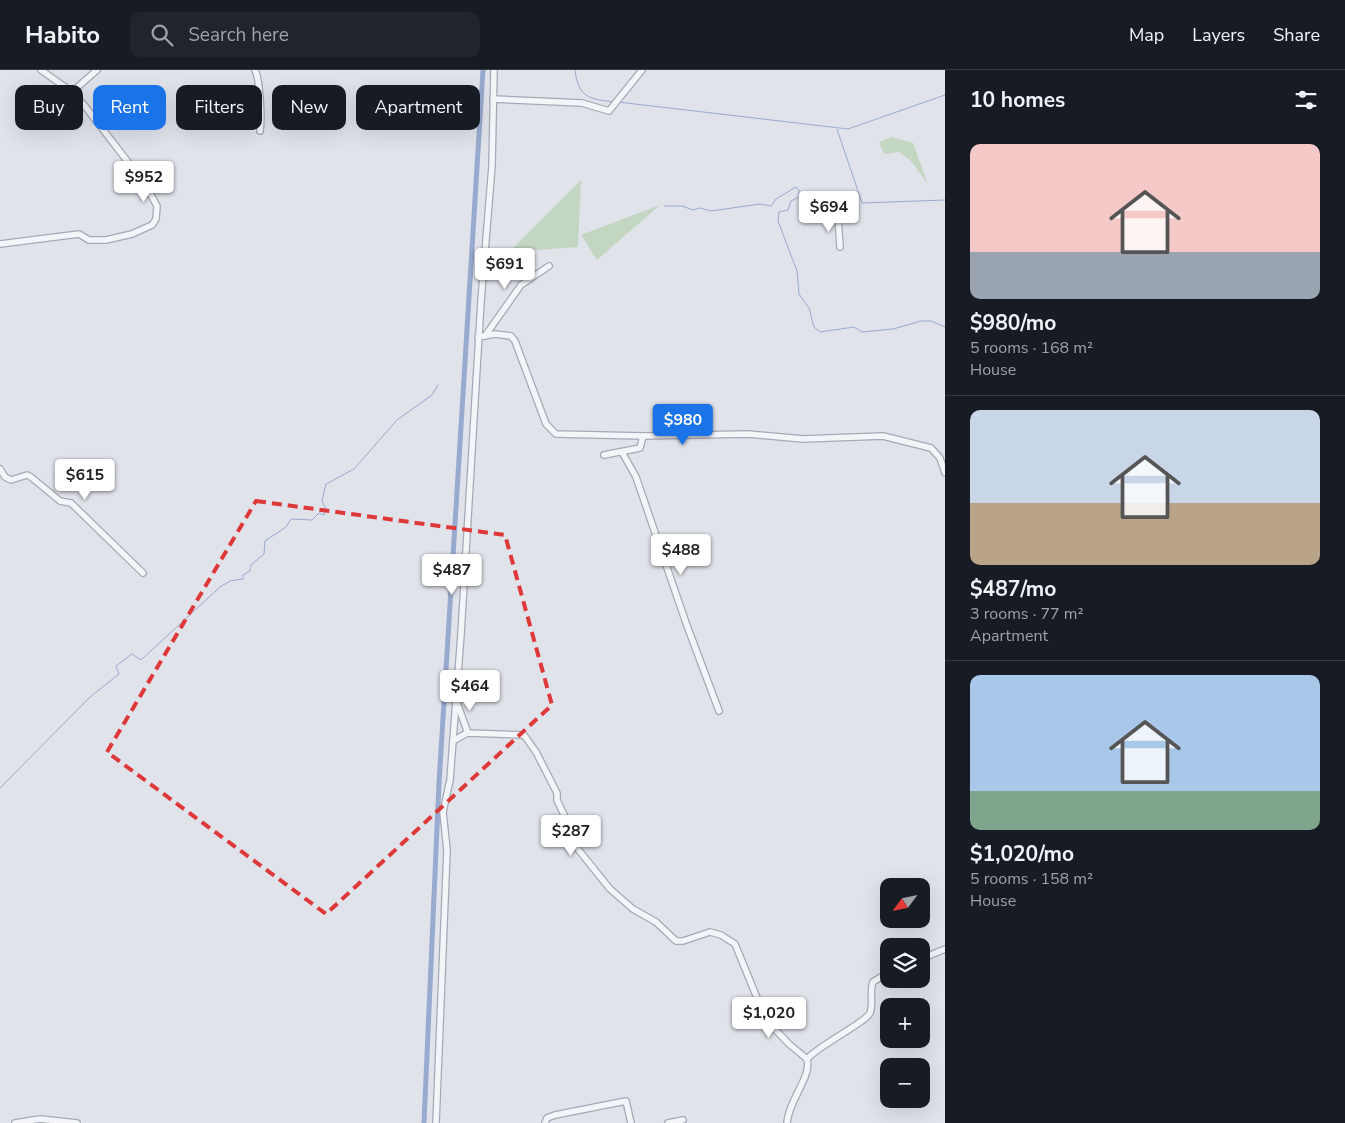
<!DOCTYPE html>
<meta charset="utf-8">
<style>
:root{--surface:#171b24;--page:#20242c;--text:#f1f3f6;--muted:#9ea1a6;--line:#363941;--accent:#1a73e8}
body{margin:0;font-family:"Nunito Sans",sans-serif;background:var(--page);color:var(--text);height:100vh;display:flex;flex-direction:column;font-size:19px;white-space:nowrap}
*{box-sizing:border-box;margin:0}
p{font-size:16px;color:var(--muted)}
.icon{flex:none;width:28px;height:28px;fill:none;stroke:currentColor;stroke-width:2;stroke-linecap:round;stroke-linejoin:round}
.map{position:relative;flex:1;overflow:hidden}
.side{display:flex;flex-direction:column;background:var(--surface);width:400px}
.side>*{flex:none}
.hud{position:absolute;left:15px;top:15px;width:475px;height:45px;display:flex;gap:10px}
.needle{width:32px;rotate:237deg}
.buttons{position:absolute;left:880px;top:808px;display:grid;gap:10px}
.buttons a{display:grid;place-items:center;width:50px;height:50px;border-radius:10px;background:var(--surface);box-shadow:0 5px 20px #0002;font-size:25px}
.price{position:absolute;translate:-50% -42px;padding:0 11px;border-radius:5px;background:#fff;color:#222;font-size:16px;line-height:32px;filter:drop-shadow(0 1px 2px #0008)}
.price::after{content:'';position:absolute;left:50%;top:30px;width:15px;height:11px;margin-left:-8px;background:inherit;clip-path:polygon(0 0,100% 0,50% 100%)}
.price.current{background:var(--accent);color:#fff}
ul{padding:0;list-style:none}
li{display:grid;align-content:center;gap:10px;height:265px;padding:0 25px}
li+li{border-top:1px solid var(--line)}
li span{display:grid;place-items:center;height:155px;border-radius:10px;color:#555}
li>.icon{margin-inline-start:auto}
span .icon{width:90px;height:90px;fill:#fffc;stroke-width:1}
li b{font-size:21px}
h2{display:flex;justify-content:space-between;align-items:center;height:60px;padding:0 25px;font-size:21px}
.pill{padding:0 18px;border-radius:10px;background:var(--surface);box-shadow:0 5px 20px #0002;font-size:18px;line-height:45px}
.pill.current{background:var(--accent);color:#fff}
header{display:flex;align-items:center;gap:30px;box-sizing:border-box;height:70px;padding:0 25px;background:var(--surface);border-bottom:1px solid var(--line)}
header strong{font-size:24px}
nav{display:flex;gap:28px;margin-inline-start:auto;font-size:18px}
.search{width:350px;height:45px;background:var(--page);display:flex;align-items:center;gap:12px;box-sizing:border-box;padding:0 18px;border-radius:10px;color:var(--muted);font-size:19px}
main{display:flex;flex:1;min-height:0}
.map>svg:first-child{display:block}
.green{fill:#c3d6c1}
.water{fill:#98aacf}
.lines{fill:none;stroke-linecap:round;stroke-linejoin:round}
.stream{stroke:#98aacf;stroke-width:1}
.canal{stroke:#98aacf;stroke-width:5}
.street-casing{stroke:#a5a9b6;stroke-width:8}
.street{stroke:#f4f5f9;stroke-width:5.5}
.marked{fill:none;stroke:#de3838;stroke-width:4;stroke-dasharray:10 6;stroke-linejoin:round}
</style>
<header>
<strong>Habito</strong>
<div class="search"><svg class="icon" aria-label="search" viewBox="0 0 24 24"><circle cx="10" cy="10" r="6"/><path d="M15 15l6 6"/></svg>Search here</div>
<nav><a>Map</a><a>Layers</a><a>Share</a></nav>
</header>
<main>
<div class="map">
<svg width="945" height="1053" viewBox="0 0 945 1053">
<rect width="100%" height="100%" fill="#e1e3eb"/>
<!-- green -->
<g class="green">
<polygon points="892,67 913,73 928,114 911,91 899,82 884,84 879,72"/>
<polygon points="581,110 578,177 509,182"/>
<polygon points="660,135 597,190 581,165"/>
</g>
<!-- water -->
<circle class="water" cx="793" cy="943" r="8"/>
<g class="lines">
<!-- stream -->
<g class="stream">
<path d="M575,0C578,28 590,29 614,32"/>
<polyline points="618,32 848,59 945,25"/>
<polyline points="837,59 862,133 945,130"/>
<polyline points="665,136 682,136 693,140 700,138 711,141 760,134 771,136 776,129 796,117 799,120 799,127 791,131 788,140 779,142 778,151 797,201 799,224 809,238 814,257 820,262 854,257 862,262 893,259 921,251 931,251 945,257"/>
<polyline points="0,718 90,627 119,604 116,596 132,584 141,590 220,517 230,511 243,509 243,505 250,501 251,495 264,484 265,471 286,457 291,449 312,450 319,443 324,445 326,439 322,431 326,414 354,399 397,350 432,325 438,315"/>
</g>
<!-- canal -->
<polyline class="canal" points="424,1053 439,713 483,0"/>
<!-- street casing -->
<g class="street-casing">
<g id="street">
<path d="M255,0C260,10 262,49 260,61"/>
<polyline points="72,22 97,0"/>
<polyline points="493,29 582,33 609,41 642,0"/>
<polyline points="838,147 840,177"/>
<polyline points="0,174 79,164 89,170 106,170 132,164 152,155 156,149 157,136 145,114 84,35 72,22 41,0"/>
<polyline points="485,266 521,215 549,196"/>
<polyline points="478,267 495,264 511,266 515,271 546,354 556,364 643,366 748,364 803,369 883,366 931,378 940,388 945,403"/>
<polyline points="622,382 636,407 686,553 719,641"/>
<polyline points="604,385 640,378 643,366"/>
<polyline points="0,399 5,407 11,410 27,405 31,407 60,431 71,433 143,503"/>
<polyline points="457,633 468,663"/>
<path d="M453,671L467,663L524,665L536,682L557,723V730L575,768L577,778L610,819L633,839L656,852L676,871H683L710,862L721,865L735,874L766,950L789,974L807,989C812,1007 789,1029 787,1053"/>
<polyline points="921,889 945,879"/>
<path d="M807,989C819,975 865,953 870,943C874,933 869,922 873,912L889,902"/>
<polyline points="15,1053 40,1049 77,1053"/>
<polyline points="436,1053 447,780 443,742 450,710 461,564 481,231 492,96 494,0"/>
<polyline points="545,1053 547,1048 555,1045 626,1031 631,1053"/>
<polyline points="668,1053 683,1050"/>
</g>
</g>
<!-- street -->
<use href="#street" class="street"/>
</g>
<!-- marked area -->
<path class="marked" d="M256,431L505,465L552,635L326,844L107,682Z"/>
</svg>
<div class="buttons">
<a><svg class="needle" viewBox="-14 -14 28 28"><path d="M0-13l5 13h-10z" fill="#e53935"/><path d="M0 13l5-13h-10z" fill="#9ea1a6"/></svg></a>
<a><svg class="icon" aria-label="layers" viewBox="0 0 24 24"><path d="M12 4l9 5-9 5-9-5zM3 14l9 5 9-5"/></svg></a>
<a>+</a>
<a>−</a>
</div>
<b class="price" style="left:144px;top:133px">$952</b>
<b class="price" style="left:829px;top:163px">$694</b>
<b class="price" style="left:505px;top:220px">$691</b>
<b class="price current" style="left:683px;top:376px">$980</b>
<b class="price" style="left:85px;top:431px">$615</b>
<b class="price" style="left:681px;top:506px">$488</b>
<b class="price" style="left:452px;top:526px">$487</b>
<b class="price" style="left:470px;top:642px">$464</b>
<b class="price" style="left:571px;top:787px">$287</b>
<b class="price" style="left:769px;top:969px">$1,020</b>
<div class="hud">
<a class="pill">Buy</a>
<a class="pill current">Rent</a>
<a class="pill">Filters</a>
<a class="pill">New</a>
<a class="pill">Apartment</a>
</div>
</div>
<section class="side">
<h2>10 homes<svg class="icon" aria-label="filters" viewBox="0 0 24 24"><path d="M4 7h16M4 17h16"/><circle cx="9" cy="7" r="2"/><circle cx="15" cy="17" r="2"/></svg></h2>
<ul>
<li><span style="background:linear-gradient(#f6c9c9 70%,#9aa5b1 0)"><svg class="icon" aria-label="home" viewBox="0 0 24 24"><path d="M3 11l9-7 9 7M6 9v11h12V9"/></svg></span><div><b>$980/mo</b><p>5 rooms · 168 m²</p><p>House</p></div></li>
<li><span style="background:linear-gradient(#c9d6e8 60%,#b9a48a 0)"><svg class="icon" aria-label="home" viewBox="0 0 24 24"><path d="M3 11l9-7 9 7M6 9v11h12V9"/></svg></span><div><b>$487/mo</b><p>3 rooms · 77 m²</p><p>Apartment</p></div></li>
<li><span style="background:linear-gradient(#a9c7e8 75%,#7fa58c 0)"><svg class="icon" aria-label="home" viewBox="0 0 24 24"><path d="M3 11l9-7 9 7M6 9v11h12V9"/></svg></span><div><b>$1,020/mo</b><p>5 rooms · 158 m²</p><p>House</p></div></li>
</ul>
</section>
</main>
